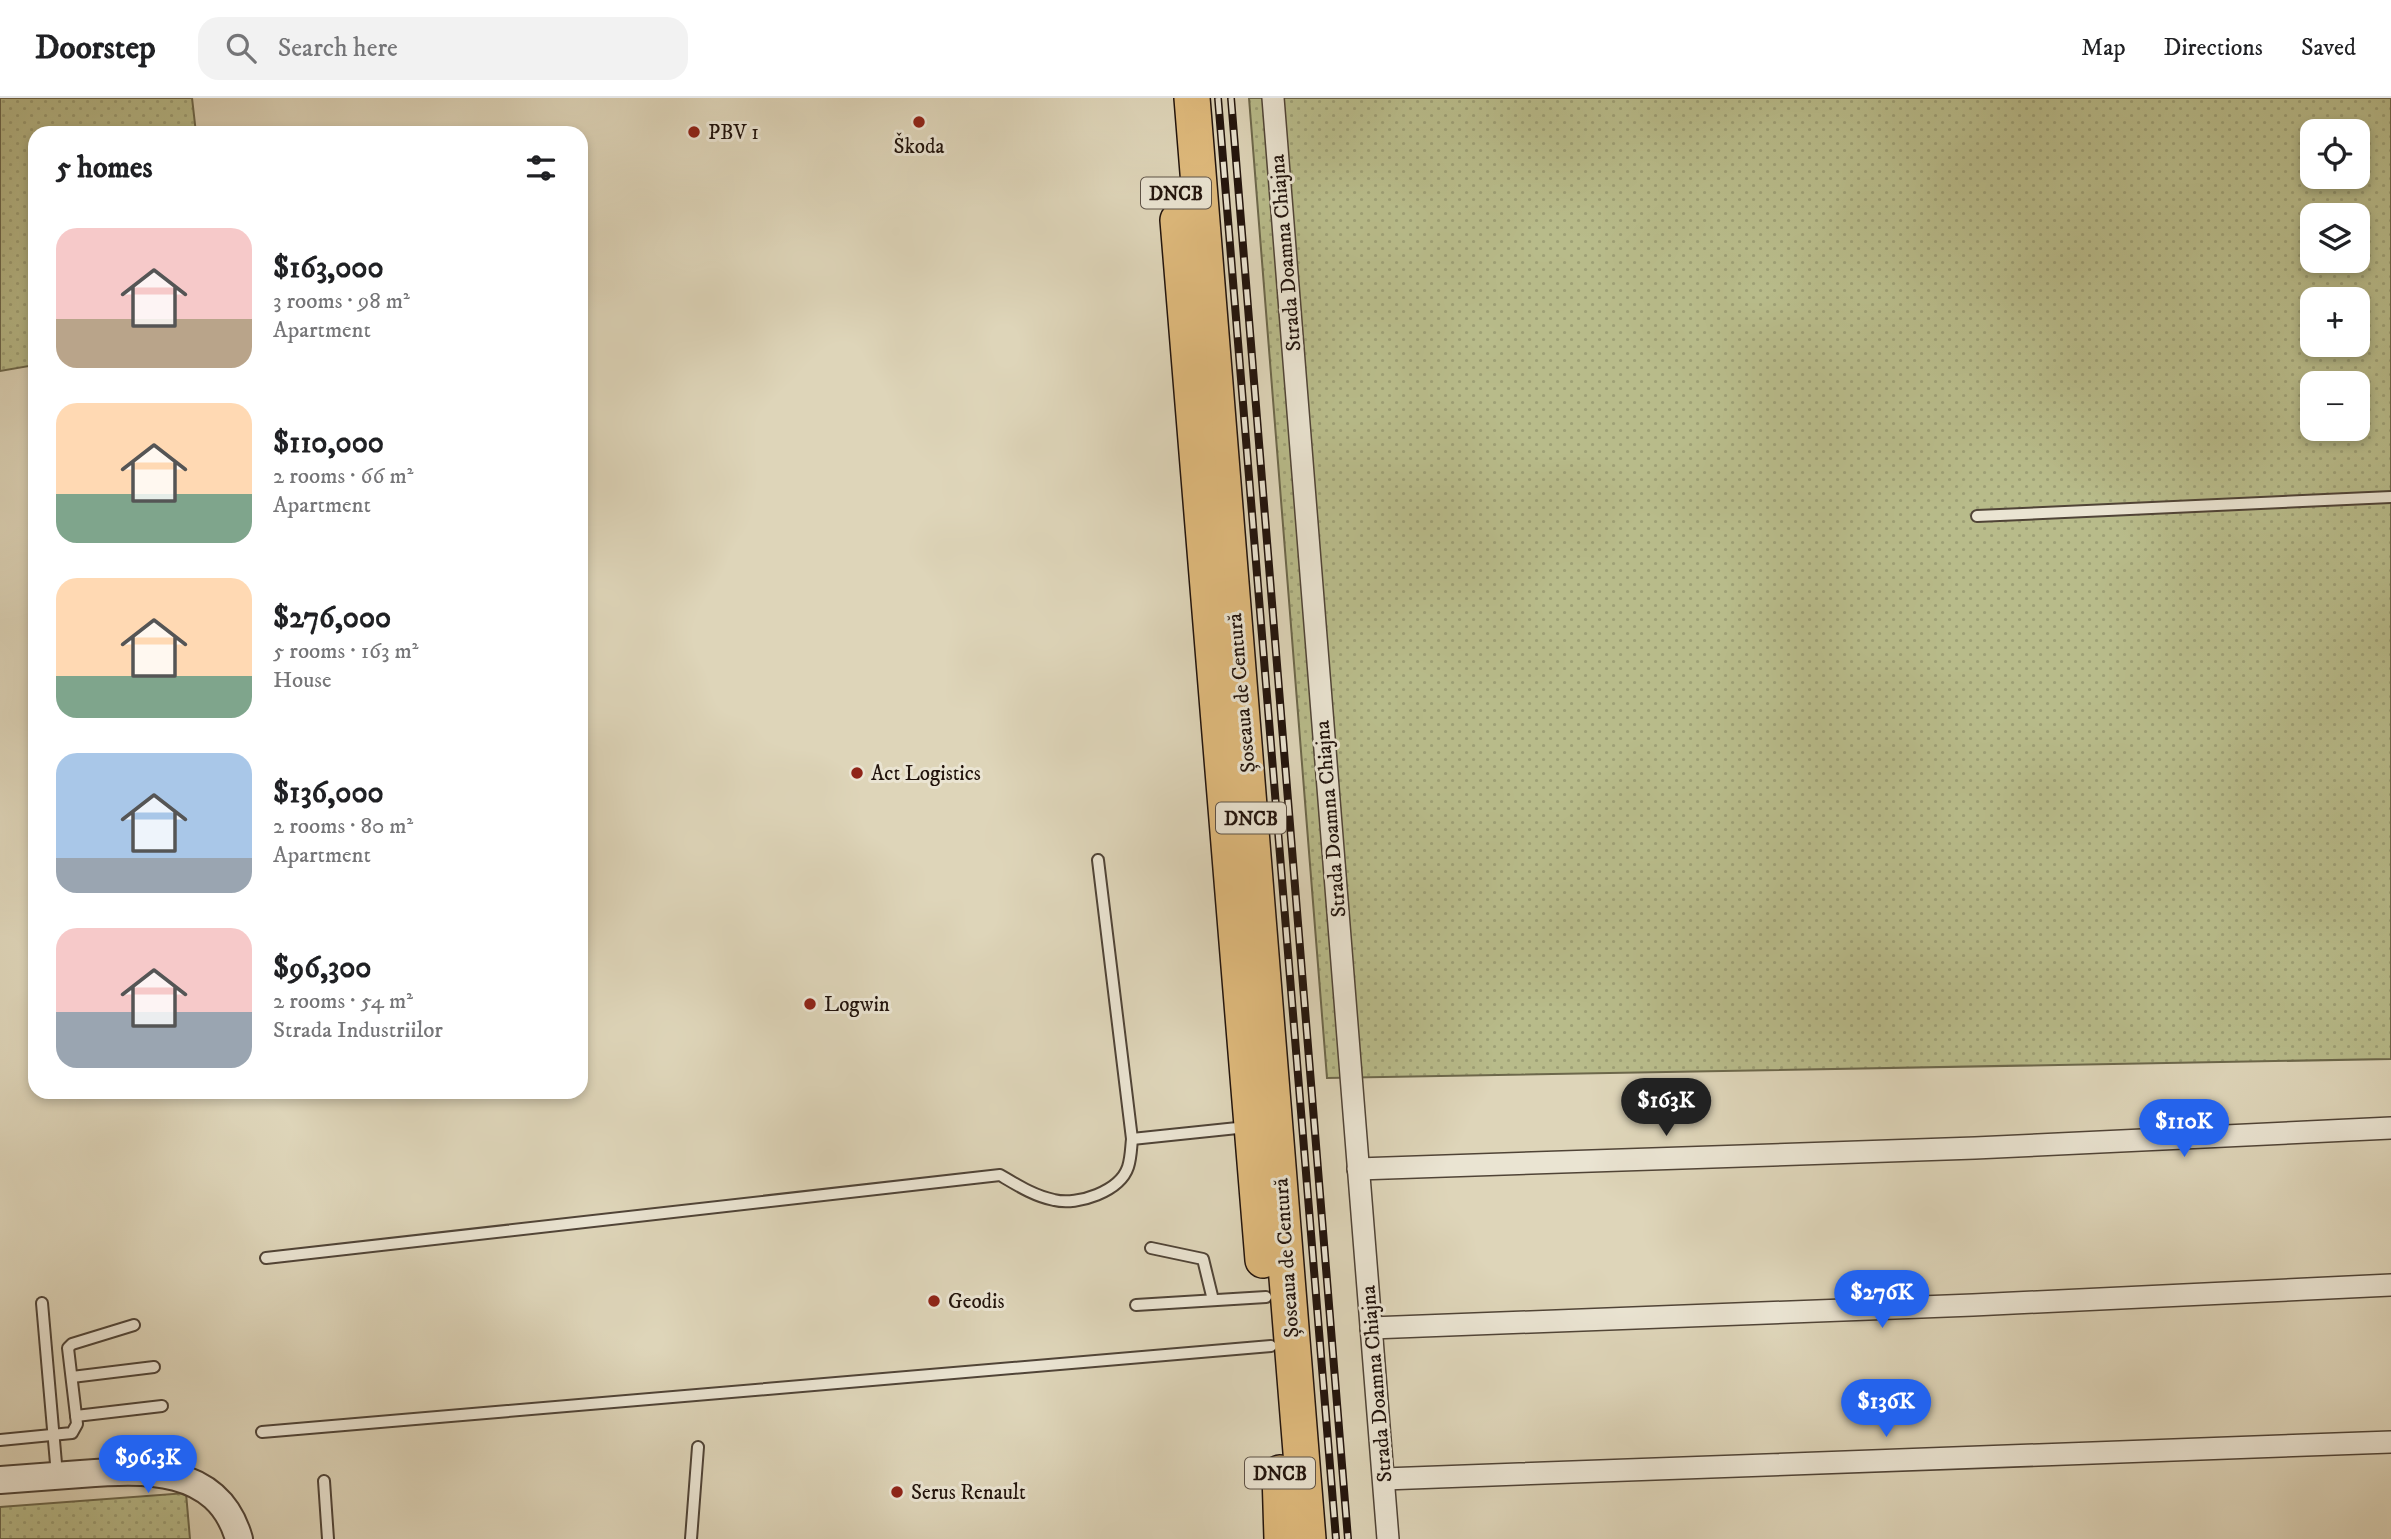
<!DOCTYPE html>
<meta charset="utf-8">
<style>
:root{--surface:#fff;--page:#f2f2f2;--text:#202124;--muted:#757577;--line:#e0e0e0;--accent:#2563eb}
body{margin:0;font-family:"IM FELL DW Pica",serif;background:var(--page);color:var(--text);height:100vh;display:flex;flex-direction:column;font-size:26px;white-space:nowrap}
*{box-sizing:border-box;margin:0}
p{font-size:23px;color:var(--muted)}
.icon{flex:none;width:38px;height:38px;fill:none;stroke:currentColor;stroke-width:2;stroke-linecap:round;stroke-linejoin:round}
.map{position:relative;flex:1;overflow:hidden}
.panel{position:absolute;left:28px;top:28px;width:560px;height:973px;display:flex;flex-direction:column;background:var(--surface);border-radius:21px;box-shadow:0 4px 10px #0003}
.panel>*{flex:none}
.controls{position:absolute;left:2300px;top:21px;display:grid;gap:14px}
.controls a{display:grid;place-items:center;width:70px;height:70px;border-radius:14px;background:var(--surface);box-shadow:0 4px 10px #0003;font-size:35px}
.price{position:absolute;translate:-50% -60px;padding:0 16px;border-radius:24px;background:var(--accent);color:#fff;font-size:23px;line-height:46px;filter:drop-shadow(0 2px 4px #0008)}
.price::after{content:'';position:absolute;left:50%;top:42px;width:21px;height:16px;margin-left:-10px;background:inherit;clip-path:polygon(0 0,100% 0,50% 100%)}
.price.on{background:#222;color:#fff}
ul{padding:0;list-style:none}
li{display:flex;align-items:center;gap:21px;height:175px;padding:0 28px}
li span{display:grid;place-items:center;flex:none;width:196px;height:140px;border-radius:21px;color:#555}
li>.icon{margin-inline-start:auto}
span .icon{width:84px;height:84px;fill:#fffc;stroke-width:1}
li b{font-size:30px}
h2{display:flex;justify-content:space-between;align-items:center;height:84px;padding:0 28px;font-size:30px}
header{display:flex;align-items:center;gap:42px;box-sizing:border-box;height:98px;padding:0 35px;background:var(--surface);border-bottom:2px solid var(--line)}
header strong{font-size:33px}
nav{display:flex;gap:38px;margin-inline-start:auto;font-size:24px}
.search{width:490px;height:63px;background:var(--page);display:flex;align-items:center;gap:18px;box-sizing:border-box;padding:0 24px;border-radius:21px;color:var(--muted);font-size:26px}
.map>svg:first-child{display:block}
.grass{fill:url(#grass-dots);stroke:#6c674b;stroke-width:2;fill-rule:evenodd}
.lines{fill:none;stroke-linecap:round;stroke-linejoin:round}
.service-casing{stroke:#504437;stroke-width:14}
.minor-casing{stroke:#504437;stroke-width:24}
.tertiary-casing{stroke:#504437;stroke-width:30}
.primary-casing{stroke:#21130c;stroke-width:38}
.service{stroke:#eae4d2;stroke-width:10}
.minor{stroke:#eae4d2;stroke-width:21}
.tertiary{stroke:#eae4d2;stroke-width:26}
.primary{stroke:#dfba7c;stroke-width:35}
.rail-casing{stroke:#21130c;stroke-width:8}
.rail{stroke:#eae4d2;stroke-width:5;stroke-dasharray:16;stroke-linecap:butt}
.poi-dot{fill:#8f2418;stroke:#eae4d2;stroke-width:2.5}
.labels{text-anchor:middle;stroke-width:6;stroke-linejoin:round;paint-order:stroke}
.shield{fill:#eae4d2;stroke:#5d5247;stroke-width:2}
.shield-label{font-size:19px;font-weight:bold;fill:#21130c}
.poi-label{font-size:21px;fill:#21130c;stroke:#eae4d2;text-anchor:start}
.street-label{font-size:21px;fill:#21130c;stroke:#eae4d2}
</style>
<header>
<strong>Doorstep</strong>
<div class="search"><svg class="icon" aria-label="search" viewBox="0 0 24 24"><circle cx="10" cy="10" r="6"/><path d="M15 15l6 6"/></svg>Search here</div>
<nav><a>Map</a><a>Directions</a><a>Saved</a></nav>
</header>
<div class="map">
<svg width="2391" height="1441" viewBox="0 0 2391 1441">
<defs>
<pattern id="grass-dots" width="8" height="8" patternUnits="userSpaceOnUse" patternTransform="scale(1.75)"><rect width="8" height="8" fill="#b8bb8a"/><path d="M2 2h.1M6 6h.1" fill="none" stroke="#9ea076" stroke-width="1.8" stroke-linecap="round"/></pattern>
</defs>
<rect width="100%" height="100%" fill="#ded5b9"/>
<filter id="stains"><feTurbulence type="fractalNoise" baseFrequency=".00286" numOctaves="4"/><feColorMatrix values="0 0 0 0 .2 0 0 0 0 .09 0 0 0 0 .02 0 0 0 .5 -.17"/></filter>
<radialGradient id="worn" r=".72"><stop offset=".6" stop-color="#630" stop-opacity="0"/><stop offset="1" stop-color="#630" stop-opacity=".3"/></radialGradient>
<!-- grass -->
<g class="grass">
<polygon points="0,0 192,0 196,35 35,35 35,267 0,273"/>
<path d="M1249,0H2391V961L1327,980ZM2312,33H2357V79H2312ZM2312,117H2357V163H2312ZM2312,201H2357V247H2312ZM2312,285H2357V331H2312Z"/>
<polygon points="186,1395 190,1441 0,1441 0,1409"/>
</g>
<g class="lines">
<!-- service casing -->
<g class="service-casing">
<g id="service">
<polyline points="1977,418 2391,399"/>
<polyline points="1132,1041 1247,1029"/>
<polyline points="1151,1150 1203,1161 1213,1202"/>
<path d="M266,1160L1000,1077C1017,1087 1034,1098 1054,1102C1078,1108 1120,1093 1128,1069C1131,1060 1131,1050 1132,1041L1098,762"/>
<polyline points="42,1205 57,1377"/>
<polyline points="1136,1207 1266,1199"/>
<polyline points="72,1279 154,1269"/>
<polyline points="76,1318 162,1308"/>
<polyline points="262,1334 1271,1248"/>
<polyline points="0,1342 72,1335 77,1326 68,1250 72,1246 134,1227"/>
<polyline points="324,1383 328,1441"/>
<polyline points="691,1441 698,1349"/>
</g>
</g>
<!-- minor casing -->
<g class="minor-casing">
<g id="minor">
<polyline points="1273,0 1388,1441"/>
<polyline points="1358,1071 1975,1050 2391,1030"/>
<polyline points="1371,1230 1973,1207 2391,1187"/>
<polyline points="1384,1381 2391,1344"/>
</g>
</g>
<!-- tertiary casing -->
<g class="tertiary-casing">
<path id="tertiary" d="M0,1382C27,1380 54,1378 81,1376C143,1371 218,1367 239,1441"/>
</g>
<!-- primary casing -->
<g class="primary-casing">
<g id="primary">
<polyline points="1192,0 1308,1441"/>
<polyline points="1178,122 1263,1162"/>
<polyline points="1280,1375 1282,1441"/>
</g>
</g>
<!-- service -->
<use href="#service" class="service"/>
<!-- minor -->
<use href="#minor" class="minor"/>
<!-- tertiary -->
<use href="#tertiary" class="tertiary"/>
<!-- primary -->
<use href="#primary" class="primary"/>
<!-- rail casing -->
<g class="rail-casing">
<g id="rail">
<polyline points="1218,0 1336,1441"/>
<polyline points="1231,0 1348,1441"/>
</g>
</g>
<!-- rail -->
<use href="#rail" class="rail"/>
</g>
<!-- markers -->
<g class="poi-dot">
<circle cx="919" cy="24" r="7"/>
<circle cx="694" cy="34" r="7"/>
<circle cx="857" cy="675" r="7"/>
<circle cx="810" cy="906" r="7"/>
<circle cx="934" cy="1203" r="7"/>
<circle cx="897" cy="1394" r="7"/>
</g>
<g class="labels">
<!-- shield labels -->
<g class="shield">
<rect x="1141" y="79.5" width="70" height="31" rx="5"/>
<rect x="1216" y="704.5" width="70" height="31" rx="5"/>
<rect x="1245" y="1359.5" width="70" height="31" rx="5"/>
</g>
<g class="shield-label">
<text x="1176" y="102">DNCB</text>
<text x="1251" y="727">DNCB</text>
<text x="1280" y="1382">DNCB</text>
</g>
<!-- poi labels -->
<g class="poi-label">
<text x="708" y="41">PBV 1</text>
<text x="919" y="55" text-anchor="middle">Škoda</text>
<text x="871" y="682">Act Logistics</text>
<text x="824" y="913">Logwin</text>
<text x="948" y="1210">Geodis</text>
<text x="911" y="1401">Serus Renault</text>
</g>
<!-- street labels -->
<g class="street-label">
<text transform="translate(1285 155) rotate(-95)" y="7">Strada Doamna Chiajna</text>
<text transform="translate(1241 595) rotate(-95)" y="7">Șoseaua de Centură</text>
<text transform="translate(1330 721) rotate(-95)" y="7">Strada Doamna Chiajna</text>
<text transform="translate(1286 1160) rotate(-94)" y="7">Șoseaua de Centură</text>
<text transform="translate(1376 1286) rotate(-95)" y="7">Strada Doamna Chiajna</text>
</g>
</g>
<rect width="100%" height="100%" filter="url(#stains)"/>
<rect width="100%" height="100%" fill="url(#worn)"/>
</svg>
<div class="controls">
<a><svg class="icon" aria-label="locate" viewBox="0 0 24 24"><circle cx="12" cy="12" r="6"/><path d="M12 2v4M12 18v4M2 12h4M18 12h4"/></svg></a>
<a><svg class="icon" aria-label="layers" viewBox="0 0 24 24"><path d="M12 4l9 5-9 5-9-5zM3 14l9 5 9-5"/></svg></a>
<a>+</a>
<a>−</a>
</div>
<b class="price on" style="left:1666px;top:1040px">$163K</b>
<b class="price" style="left:2184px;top:1061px">$110K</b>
<b class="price" style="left:1882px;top:1232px">$276K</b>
<b class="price" style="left:1886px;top:1341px">$136K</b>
<b class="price" style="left:148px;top:1397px">$96.3K</b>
<section class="panel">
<h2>5 homes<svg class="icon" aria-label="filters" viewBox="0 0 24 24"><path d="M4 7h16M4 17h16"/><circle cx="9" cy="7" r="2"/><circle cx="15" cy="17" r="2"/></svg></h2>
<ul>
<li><span style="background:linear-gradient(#f6c9c9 65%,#b9a48a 0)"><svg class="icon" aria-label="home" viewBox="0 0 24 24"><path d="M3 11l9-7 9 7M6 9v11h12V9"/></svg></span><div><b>$163,000</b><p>3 rooms · 98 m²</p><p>Apartment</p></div></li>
<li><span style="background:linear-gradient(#ffd9b3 65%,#7fa58c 0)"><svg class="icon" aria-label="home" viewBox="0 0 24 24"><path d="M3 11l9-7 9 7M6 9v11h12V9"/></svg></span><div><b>$110,000</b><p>2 rooms · 66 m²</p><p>Apartment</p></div></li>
<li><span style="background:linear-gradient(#ffd9b3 70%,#7fa58c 0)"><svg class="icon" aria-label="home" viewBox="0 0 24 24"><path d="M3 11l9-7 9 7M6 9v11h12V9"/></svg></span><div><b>$276,000</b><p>5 rooms · 163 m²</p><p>House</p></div></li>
<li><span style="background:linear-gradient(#a9c7e8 75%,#9aa5b1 0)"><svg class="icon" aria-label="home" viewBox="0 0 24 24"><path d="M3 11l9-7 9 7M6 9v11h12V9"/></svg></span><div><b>$136,000</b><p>2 rooms · 80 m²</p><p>Apartment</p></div></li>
<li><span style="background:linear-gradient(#f6c9c9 60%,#9aa5b1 0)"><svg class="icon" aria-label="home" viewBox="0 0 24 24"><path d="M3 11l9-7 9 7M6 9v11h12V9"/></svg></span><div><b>$96,300</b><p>2 rooms · 54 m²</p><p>Strada Industriilor</p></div></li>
</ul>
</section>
</div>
